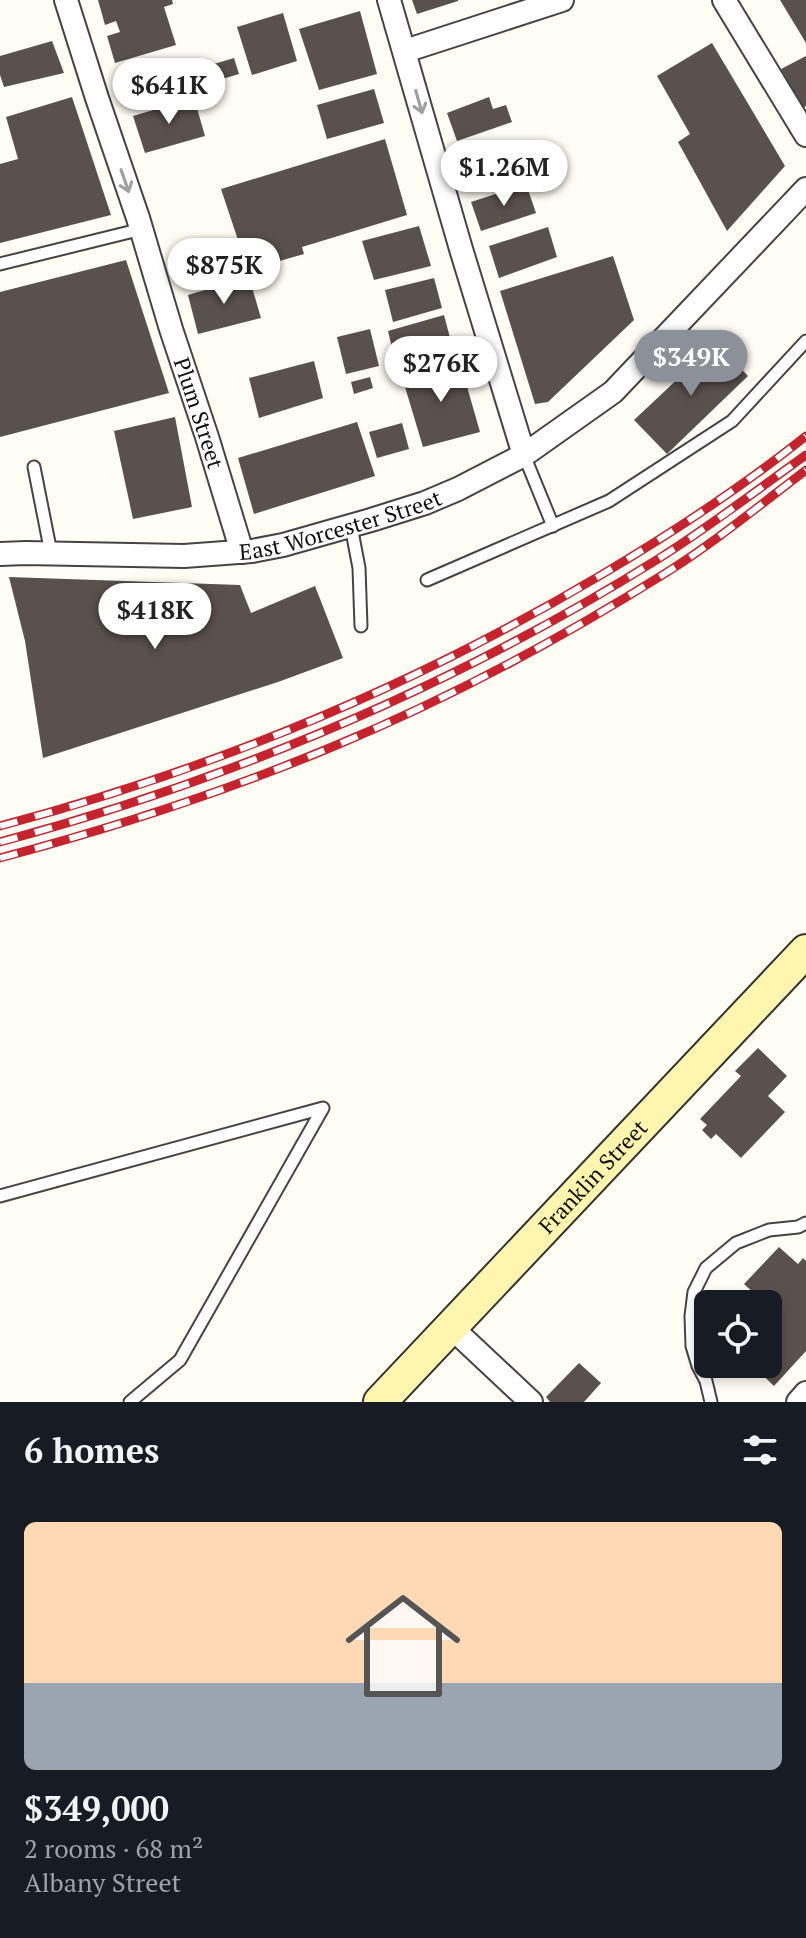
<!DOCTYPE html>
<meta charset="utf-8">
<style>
:root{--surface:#171b24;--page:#20242c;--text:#f1f3f6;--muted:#9ea1a6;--line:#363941;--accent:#8c9099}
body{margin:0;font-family:"PT Serif",serif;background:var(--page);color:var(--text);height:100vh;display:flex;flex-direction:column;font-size:30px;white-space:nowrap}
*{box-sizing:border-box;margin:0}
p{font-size:26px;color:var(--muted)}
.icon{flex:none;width:44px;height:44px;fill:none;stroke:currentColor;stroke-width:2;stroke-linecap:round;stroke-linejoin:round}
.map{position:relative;height:1402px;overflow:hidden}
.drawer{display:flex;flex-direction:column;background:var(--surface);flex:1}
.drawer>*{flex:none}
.tools{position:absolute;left:694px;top:1290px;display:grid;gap:16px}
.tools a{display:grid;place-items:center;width:88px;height:88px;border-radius:12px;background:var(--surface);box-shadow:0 4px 12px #0003;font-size:40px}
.price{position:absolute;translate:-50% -68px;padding:0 18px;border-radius:28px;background:#fff;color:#222;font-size:26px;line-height:52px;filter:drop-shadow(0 2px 4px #0008)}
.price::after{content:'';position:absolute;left:50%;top:48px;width:24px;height:18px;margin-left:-12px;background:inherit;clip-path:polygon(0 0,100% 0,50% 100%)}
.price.on{background:var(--accent);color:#fff}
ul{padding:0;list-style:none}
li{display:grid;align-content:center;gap:16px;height:424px;padding:0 24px}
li+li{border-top:2px solid var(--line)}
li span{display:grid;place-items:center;height:248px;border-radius:12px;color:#555}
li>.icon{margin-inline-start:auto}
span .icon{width:144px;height:144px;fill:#fffc;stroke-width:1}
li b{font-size:34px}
h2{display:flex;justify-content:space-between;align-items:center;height:96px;padding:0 24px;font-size:34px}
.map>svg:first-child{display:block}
.building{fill:#5a514c}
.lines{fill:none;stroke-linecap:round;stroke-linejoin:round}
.lane-casing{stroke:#444;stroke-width:15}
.street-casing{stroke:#444;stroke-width:26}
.secondary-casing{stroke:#333;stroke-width:36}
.lane{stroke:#fff;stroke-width:11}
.street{stroke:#fff;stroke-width:22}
.secondary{stroke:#fff5af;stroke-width:32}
.rail-casing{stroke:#c5242f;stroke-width:9}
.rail{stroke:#fff;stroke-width:6;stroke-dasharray:18;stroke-linecap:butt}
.oneway{stroke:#a0a0a0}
.labels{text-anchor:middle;stroke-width:8;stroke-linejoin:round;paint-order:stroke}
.street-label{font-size:22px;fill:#111;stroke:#fff}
</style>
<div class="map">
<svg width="806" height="1402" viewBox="0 0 806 1402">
<rect width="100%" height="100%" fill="#fffdf4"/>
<!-- building -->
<g class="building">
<polygon points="98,0 172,0 173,4 164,7 176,45 115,63 107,36 120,32 116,21 105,25"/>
<polygon points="412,0 458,0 458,1 417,14"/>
<polygon points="780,0 806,0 806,43"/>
<polygon points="360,11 377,74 319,90 299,29"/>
<polygon points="283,13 297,61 252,75 237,27"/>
<polygon points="52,41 64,73 4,87 0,75 0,56"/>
<polygon points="712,43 785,166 727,231 678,142 690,134 657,76"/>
<polygon points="806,56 806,106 803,108 781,69"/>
<polygon points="234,58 239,74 219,80 214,64"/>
<polygon points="374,89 384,123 327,139 317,105"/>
<polygon points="72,97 111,215 0,243 0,164 18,159 6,117"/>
<polygon points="489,97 493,109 506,105 512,122 457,141 447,113"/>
<polygon points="194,98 205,136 145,153 133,116"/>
<polygon points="385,139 407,215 302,247 304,254 248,270 221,189"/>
<polygon points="526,184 536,213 481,231 471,202"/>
<polygon points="419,226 431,266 374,280 362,241"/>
<polygon points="548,227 557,257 499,278 489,246"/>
<polygon points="613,256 634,320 548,402 535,404 500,291"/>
<polygon points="126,260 169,393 0,437 0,292"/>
<polygon points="249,277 261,318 198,334 188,295"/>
<polygon points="434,278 442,308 393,322 385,290"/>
<polygon points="444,315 453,349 396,365 388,331"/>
<polygon points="370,329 379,366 346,374 337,337"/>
<polygon points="716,343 748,376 667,454 634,420"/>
<polygon points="314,361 323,398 259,418 249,378"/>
<polygon points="460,362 480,432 423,447 402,377"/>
<polygon points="370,377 373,388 354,394 351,382"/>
<polygon points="175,417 192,507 133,519 114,431"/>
<polygon points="357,422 375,476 254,514 238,458"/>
<polygon points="402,423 409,449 377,458 369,432"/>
<polygon points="9,577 240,585 251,613 315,586 343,658 278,682 43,758 25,641"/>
<polygon points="758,1048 787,1076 768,1096 785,1112 741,1158 716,1134 711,1139 702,1130 707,1125 700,1119 741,1076 735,1071"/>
<polygon points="779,1247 798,1264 803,1258 806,1261 806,1351 774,1386 751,1364 768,1364 768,1304 748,1304 756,1295 744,1284"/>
<polygon points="579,1363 601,1383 584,1402 550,1402 546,1397"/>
</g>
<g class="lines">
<!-- lane casing -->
<g class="lane-casing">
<g id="lane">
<polyline points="0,264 142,229"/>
<polyline points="524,455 553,526"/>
<polyline points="34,467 51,553"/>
<polyline points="351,526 359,568 361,626"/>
<polyline points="427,580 609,501 732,421 806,341"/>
<polyline points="0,1196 323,1108 180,1360 130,1402"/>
<polyline points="711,1402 706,1381 698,1366 692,1346 691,1316 694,1292 706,1268 736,1243 769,1230 798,1227 806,1223"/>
</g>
</g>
<!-- street casing -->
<g class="street-casing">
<g id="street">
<path id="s1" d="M66,0L97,98L138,218L171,329L207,437L242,552"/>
<polyline points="389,0 461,249 524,455"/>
<polyline points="724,0 806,135"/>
<polyline points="405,51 562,0"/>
<path id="s2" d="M0,554L26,553L184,556L252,551L283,545L371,520L425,503L458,489L524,455L613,392L806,189"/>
<polyline points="451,1327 531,1402"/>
<polyline points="798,1402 806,1393"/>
</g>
</g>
<!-- secondary casing -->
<g class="secondary-casing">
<g id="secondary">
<path id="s3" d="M380,1402L806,951"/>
</g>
</g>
<!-- lane -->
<use href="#lane" class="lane"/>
<!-- street -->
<use href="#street" class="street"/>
<!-- secondary -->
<use href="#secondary" class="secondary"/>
<!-- rail casing -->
<g class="rail-casing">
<g id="rail">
<path d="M0,826C214,769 411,688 601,575C672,533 742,487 806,436"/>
<path d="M0,842C233,779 453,687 658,559C709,527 757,490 806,455"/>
<path d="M0,858C113,828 224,792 332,747C446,700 560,639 664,574C714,543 760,505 806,470"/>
</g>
</g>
<!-- rail -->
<use href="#rail" class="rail"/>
</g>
<!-- one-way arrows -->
<defs><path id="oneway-shaft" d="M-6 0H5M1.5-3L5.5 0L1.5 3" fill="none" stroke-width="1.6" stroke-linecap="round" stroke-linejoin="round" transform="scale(2)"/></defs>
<g class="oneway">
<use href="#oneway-shaft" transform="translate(419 102) rotate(74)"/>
<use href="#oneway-shaft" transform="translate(125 181) rotate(71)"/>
</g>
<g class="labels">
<!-- street labels -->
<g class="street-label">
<text dy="8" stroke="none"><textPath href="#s1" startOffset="434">Plum Street</textPath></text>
<text dy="8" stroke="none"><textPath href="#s2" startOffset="344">East Worcester Street</textPath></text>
<text dy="8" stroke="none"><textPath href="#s3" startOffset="310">Franklin Street</textPath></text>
</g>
</g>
</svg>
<div class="tools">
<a><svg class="icon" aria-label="locate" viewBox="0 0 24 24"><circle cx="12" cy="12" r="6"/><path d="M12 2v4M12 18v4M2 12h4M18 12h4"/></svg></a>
</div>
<b class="price" style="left:169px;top:126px">$641K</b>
<b class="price" style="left:504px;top:208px">$1.26M</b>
<b class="price" style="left:224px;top:306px">$875K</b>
<b class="price on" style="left:691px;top:398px">$349K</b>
<b class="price" style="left:441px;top:404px">$276K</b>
<b class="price" style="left:155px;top:651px">$418K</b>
</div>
<section class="drawer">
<h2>6 homes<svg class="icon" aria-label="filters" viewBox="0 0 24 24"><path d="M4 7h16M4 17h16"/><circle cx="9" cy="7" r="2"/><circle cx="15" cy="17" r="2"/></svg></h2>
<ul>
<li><span style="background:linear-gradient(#ffd9b3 65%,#9aa5b1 0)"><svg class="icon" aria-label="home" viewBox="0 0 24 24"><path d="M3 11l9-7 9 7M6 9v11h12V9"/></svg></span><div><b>$349,000</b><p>2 rooms · 68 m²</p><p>Albany Street</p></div></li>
</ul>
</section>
